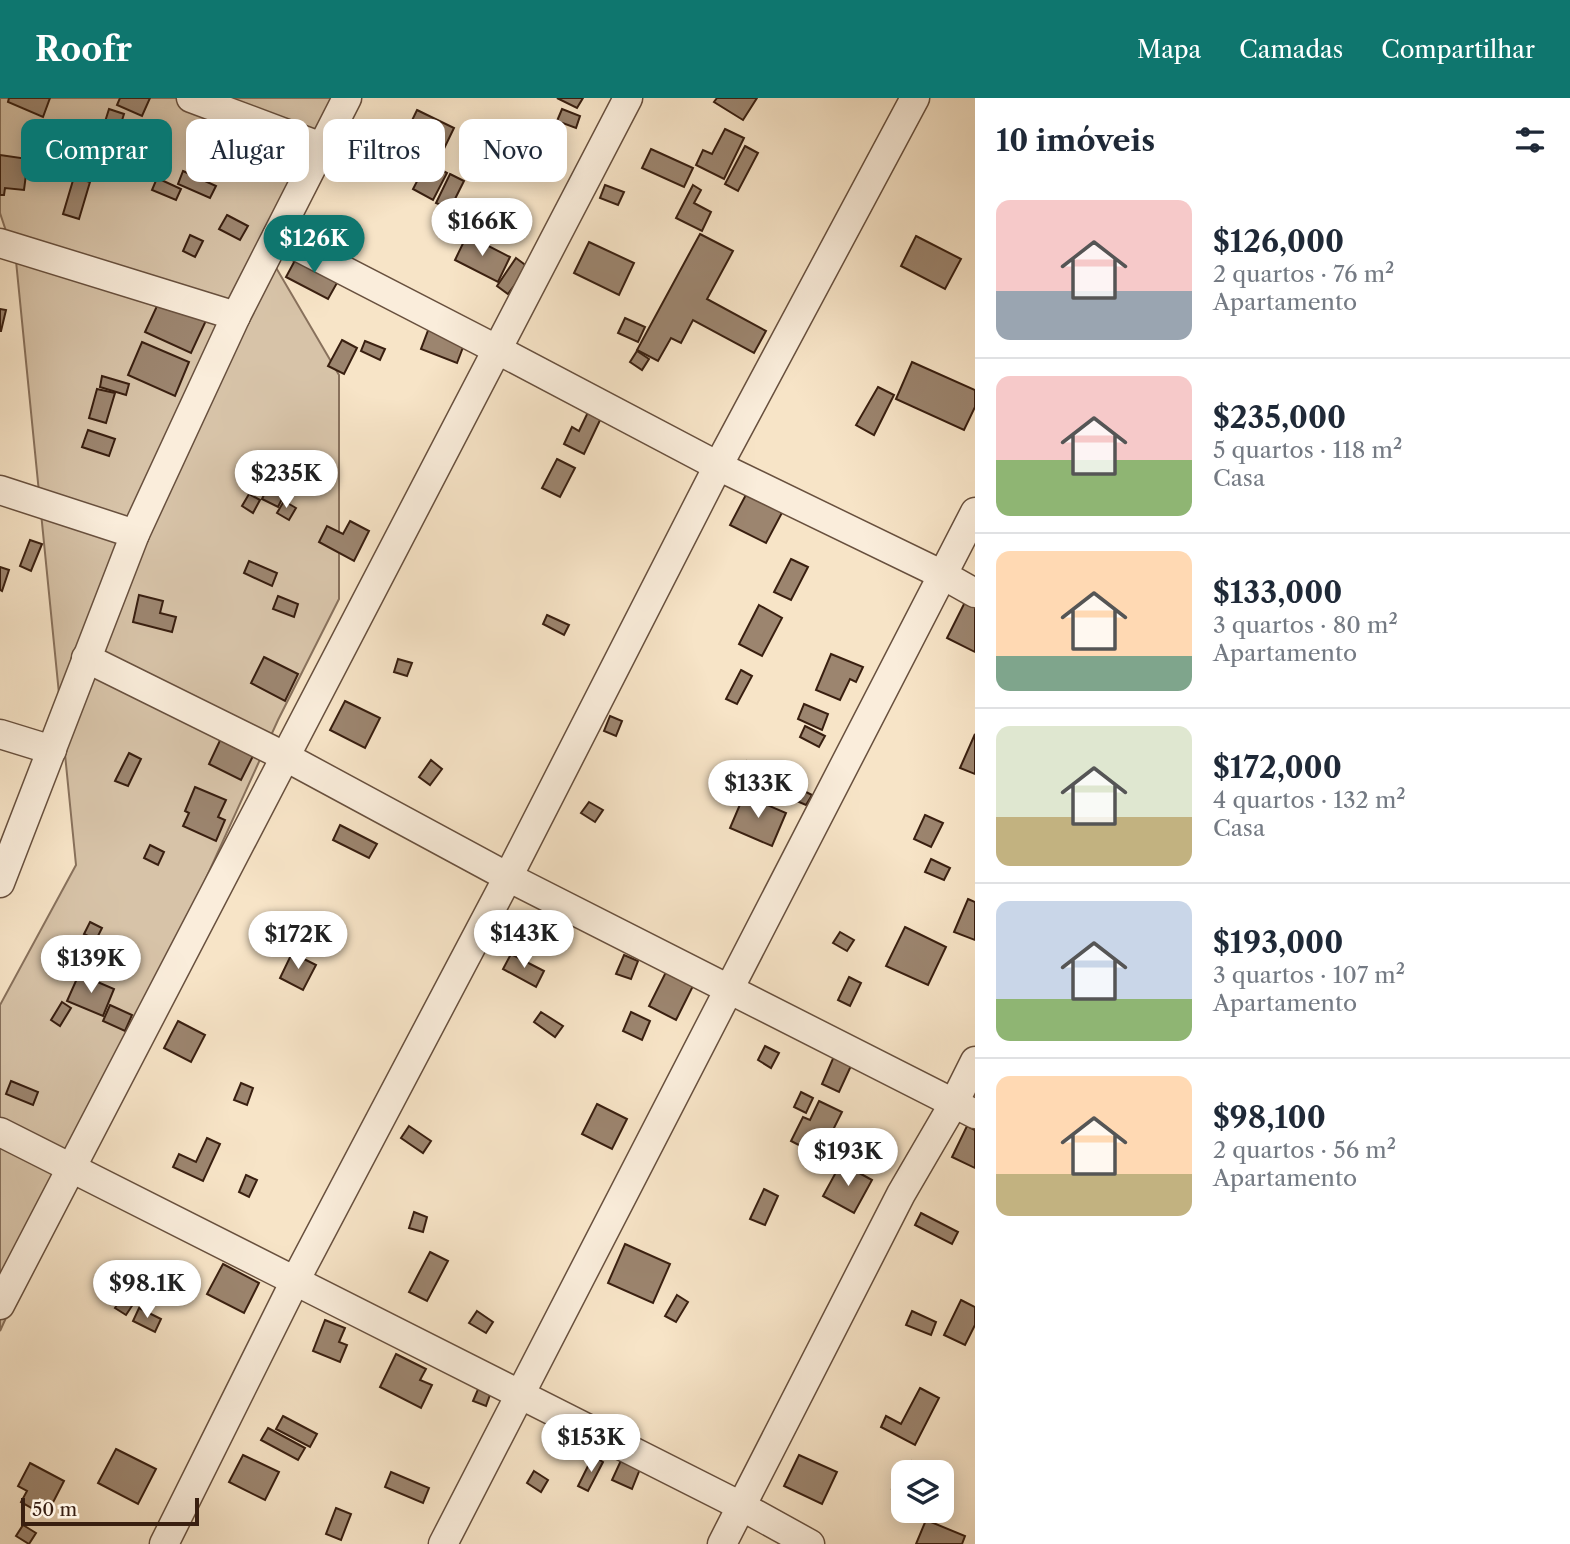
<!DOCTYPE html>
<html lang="pt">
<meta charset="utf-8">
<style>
:root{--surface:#fff;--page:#f6f6f7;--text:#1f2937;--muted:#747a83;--line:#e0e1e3;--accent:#0f766e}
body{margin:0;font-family:"Libre Caslon Text",serif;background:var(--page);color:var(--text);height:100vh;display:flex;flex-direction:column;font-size:26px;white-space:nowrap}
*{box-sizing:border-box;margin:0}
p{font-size:23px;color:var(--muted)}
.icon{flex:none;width:38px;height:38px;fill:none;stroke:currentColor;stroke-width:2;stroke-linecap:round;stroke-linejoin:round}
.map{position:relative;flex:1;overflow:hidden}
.panel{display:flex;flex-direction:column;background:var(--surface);width:595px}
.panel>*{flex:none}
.top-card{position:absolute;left:21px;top:21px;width:665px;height:63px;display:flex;gap:14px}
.controls{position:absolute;left:891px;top:1362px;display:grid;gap:14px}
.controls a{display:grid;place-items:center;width:63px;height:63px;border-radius:14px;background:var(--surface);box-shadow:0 4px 18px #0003;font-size:35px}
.scale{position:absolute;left:21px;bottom:18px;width:178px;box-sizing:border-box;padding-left:7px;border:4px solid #391f10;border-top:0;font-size:19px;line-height:24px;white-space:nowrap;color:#391f10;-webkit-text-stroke:5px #faeddb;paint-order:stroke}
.price{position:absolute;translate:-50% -60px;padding:0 16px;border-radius:24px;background:#fff;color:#222;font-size:23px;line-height:46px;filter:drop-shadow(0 2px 4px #0008)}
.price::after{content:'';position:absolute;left:50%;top:42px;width:21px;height:16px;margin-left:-10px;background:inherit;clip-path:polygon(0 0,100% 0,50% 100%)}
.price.on{background:var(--accent);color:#fff}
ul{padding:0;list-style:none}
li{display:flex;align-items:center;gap:21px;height:175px;padding:0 21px}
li+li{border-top:2px solid var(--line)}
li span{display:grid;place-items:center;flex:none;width:196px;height:140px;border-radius:14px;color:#555}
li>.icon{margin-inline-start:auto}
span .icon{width:84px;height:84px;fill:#fffc;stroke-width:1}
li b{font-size:30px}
h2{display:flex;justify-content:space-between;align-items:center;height:84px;padding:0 21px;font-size:30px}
.chip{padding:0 24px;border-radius:14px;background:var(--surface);box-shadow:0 4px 18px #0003;font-size:24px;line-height:63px}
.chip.on{background:var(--accent);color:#fff}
header{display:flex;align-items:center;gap:42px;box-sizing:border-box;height:98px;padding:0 35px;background:var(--accent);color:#fff}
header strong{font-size:33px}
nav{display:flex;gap:38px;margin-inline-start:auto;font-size:24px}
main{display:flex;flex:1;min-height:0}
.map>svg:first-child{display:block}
.green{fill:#d7c3a8;stroke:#88715c;stroke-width:2}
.building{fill:#9c856f;stroke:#391f10;stroke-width:2}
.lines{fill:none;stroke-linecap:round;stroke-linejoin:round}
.minor-casing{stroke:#68503e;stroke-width:31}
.minor{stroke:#faeddb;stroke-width:28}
</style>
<header>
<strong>Roofr</strong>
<nav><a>Mapa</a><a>Camadas</a><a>Compartilhar</a></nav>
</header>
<main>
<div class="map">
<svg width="975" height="1446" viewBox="0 0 975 1446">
<rect width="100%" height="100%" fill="#f7e4c7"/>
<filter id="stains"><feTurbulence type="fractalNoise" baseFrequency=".00286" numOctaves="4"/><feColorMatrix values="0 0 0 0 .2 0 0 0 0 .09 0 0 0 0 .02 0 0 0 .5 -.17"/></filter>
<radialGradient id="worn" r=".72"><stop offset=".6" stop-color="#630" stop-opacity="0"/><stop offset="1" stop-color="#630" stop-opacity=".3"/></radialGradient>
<!-- green -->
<polygon class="green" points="0,0 331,0 268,156 339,277 339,501 278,622 0,1233 0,907 76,767 16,163 0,115"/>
<!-- building -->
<g class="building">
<polygon points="9,0 50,0 43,19 8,4"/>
<polygon points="120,0 150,0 142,18 117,7"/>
<polygon points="557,0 583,0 577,10"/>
<polygon points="717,0 757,0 743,22 714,4"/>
<polygon points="109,11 124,16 118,35 103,30"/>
<polygon points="562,11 580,18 576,30 557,23"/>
<polygon points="417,12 454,30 441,57 404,39"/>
<polygon points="725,31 744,40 724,81 696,67 703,52 712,56"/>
<polygon points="745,48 758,55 738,93 725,86"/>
<polygon points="651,51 693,70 684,89 642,70"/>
<polygon points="0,57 28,61 24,92 5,90 4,97 0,97"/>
<polygon points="427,64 447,75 433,102 413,91"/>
<polygon points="183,73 216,88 210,100 178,86"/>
<polygon points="450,76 464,83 450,111 436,105"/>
<polygon points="74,79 90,84 79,121 63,116"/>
<polygon points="157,80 181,91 176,102 152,92"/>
<polygon points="605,87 624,94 618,107 600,100"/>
<polygon points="693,87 701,92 694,105 711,114 702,133 676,120"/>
<polygon points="227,117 248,128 240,142 219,131"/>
<polygon points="700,136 733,153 707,201 766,233 754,255 693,222 681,245 671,240 658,263 637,252"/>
<polygon points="190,137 203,143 195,159 183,153"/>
<polygon points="467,137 510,159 498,184 455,162"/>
<polygon points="916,138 961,161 945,191 901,168"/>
<polygon points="589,144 634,165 619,197 574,175"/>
<polygon points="300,153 342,176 328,201 286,179"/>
<polygon points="516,160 528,169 508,196 497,188"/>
<polygon points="163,195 209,216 191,255 145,234"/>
<polygon points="0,211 6,212 1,233 0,233"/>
<polygon points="625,220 645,229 638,244 618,235"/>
<polygon points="432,222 468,236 457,265 421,251"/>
<polygon points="342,242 357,250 344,276 328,268"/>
<polygon points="365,243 385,251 380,262 361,253"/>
<polygon points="142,244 189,264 175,298 128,277"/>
<polygon points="637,253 649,261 642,272 630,264"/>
<polygon points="912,264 975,292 975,309 964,332 896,301"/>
<polygon points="102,278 129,286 126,297 100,289"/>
<polygon points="878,289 894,297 874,337 856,327"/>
<polygon points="97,291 115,295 106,325 89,320"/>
<polygon points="589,312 602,318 584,356 564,346 572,329 579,333"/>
<polygon points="88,332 115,341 109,358 82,349"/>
<polygon points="557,361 575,370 560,399 542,390"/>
<polygon points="269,386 286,393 278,409 262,401"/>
<polygon points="749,391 785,409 766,445 730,427"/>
<polygon points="249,396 260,402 253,415 242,408"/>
<polygon points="284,403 296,410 289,422 277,415"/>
<polygon points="350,423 369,433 354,463 319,444 327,428 343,436"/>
<polygon points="30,442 42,446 31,473 20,468"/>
<polygon points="791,461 808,469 791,502 774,494"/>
<polygon points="249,463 277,475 272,488 244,475"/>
<polygon points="0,469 9,472 2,493 0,492"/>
<polygon points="139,497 163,503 160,515 176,519 172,534 133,524"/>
<polygon points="278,498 298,506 294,519 273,511"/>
<polygon points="966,502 975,506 975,554 947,540"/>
<polygon points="759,507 782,520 762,558 739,546"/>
<polygon points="547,517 569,527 564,537 543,526"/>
<polygon points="831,556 863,569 856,584 850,581 840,602 816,592"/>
<polygon points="264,559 298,576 285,603 251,585"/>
<polygon points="398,561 412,565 407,578 394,574"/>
<polygon points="741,572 752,578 737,606 726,601"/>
<polygon points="345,603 380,620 365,650 330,632"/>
<polygon points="804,606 828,616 822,632 798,621"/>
<polygon points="610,618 622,623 616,638 604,633"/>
<polygon points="805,628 825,638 819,649 800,639"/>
<polygon points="223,636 256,652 241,682 209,666"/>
<polygon points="975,636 975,676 960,670"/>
<polygon points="129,655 141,661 128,688 115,683"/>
<polygon points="431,662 442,671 430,687 419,679"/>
<polygon points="747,663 773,677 766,690 740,675"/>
<polygon points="195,689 226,702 218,719 225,722 216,743 183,728 189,715 185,713"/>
<polygon points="798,690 812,697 806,707 792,701"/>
<polygon points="744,697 786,715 772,748 730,730"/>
<polygon points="589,704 603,712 595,724 581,715"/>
<polygon points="925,717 943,725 931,749 914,741"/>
<polygon points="340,727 377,746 369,760 333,742"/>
<polygon points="150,747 164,754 158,767 144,760"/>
<polygon points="931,761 950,770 944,782 925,774"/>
<polygon points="968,801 975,804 975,842 954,834"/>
<polygon points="90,824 102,830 96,842 84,836"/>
<polygon points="905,829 946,849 928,887 886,868"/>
<polygon points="840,834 854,842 847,853 833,845"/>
<polygon points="292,855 316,867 303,892 280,880"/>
<polygon points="511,856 544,873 536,889 503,871"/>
<polygon points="624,857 638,863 631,881 616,876"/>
<polygon points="89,858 115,871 110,882 84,870"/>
<polygon points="667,872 694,886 676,922 649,908"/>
<polygon points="79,876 114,891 103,918 67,903"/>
<polygon points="849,879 861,885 850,908 838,902"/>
<polygon points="62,904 71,910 60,928 51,922"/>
<polygon points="110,907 132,917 125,933 103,923"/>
<polygon points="541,914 563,928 555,939 534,924"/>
<polygon points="631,914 650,923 642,942 623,933"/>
<polygon points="178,923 205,937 191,964 164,950"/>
<polygon points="765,948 779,955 771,970 758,962"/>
<polygon points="838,949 856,957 839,994 822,986"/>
<polygon points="11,983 38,994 33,1007 6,996"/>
<polygon points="241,985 253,990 247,1007 234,1002"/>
<polygon points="801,994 813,1000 806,1015 794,1009"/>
<polygon points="819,1003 842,1014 820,1058 791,1043 803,1019 810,1022"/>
<polygon points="597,1006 627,1021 612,1051 582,1036"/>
<polygon points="409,1028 431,1043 423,1055 401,1040"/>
<polygon points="967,1028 975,1032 975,1070 952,1059"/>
<polygon points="207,1040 220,1046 203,1083 173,1069 179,1056 196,1064"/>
<polygon points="841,1065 872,1082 854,1115 823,1098"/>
<polygon points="246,1077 257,1082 249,1099 239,1094"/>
<polygon points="764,1091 778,1098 765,1127 750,1121"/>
<polygon points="414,1114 427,1119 423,1134 409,1130"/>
<polygon points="921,1115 958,1134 952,1146 915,1127"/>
<polygon points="625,1146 670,1166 653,1205 608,1185"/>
<polygon points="430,1154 448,1163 427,1203 409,1194"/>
<polygon points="223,1166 259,1185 244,1215 207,1196"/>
<polygon points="132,1184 143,1191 126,1217 115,1210"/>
<polygon points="677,1197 688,1204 676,1224 665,1218"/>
<polygon points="961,1202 975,1209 975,1227 965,1247 944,1237"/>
<polygon points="139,1210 161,1221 155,1234 133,1223"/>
<polygon points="477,1213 493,1224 486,1235 469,1225"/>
<polygon points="912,1213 936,1224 931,1237 906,1227"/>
<polygon points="325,1222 345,1230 339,1244 347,1247 340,1264 313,1253"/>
<polygon points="396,1256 426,1271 420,1282 432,1287 421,1310 380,1289"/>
<polygon points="479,1289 491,1294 486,1308 473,1303"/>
<polygon points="920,1290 939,1300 915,1347 881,1329 886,1318 901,1326"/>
<polygon points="283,1318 317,1336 310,1349 276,1331"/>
<polygon points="268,1330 305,1350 298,1362 261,1342"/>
<polygon points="116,1351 156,1371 138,1406 98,1385"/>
<polygon points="243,1357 279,1374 265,1402 229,1384"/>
<polygon points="799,1357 837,1374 822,1406 784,1388"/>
<polygon points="593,1358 603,1364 588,1393 578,1388"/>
<polygon points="623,1358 642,1366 632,1391 612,1382"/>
<polygon points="912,1363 923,1370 920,1374 904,1374"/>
<polygon points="30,1365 64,1383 46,1418 21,1404 27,1393 18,1388"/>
<polygon points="534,1373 548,1382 541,1394 527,1385"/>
<polygon points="391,1374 429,1390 423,1405 385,1389"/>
<polygon points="903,1375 903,1398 892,1391"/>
<polygon points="336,1410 351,1416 341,1442 326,1436"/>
<polygon points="926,1422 965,1438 962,1446 916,1446"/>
<polygon points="23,1427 36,1435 29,1446 16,1438"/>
</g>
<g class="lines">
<!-- minor casing -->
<g class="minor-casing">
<g id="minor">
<polyline points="191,0 322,49"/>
<polyline points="277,138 498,252 718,368 943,477 975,495"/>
<polyline points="0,145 236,218"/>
<polyline points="0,392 135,436"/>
<polyline points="86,560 284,658 508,779 975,1016"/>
<polyline points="0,636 52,652"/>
<polyline points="0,785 135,436 236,218 347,0"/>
<polyline points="0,1034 741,1408 810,1446"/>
<polyline points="0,1207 628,0"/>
<polyline points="164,1446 295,1183 508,779 718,368 915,0"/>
<polyline points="443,1446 975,414"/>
<polyline points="722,1446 901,1096 954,1005 975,963"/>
</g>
</g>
<!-- minor -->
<use href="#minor" class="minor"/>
</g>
<rect width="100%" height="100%" filter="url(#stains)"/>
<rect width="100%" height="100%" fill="url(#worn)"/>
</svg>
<div class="controls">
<a><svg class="icon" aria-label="layers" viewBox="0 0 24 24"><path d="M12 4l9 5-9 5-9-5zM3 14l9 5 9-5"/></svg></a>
</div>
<div class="scale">50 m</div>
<b class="price" style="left:482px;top:160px">$166K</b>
<b class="price on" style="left:314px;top:177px">$126K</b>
<b class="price" style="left:286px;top:412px">$235K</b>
<b class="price" style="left:758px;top:722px">$133K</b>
<b class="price" style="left:524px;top:872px">$143K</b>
<b class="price" style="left:298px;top:873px">$172K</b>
<b class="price" style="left:91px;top:897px">$139K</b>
<b class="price" style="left:848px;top:1090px">$193K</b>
<b class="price" style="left:147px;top:1222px">$98.1K</b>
<b class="price" style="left:591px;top:1376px">$153K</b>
<div class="top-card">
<a class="chip on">Comprar</a>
<a class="chip">Alugar</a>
<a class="chip">Filtros</a>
<a class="chip">Novo</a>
</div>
</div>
<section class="panel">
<h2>10 imóveis<svg class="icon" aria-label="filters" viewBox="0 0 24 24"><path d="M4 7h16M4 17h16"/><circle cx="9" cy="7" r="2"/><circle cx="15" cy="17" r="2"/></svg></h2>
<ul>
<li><span style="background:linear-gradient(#f6c9c9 65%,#9aa5b1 0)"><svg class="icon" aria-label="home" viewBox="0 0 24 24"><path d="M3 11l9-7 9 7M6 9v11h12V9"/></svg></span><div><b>$126,000</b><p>2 quartos · 76 m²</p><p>Apartamento</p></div></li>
<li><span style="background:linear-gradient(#f6c9c9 60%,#8fb573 0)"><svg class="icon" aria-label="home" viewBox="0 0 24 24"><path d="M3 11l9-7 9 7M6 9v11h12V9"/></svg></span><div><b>$235,000</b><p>5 quartos · 118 m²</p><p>Casa</p></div></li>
<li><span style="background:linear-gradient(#ffd9b3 75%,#7fa58c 0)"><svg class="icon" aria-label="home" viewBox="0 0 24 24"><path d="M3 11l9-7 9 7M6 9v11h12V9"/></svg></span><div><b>$133,000</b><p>3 quartos · 80 m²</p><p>Apartamento</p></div></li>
<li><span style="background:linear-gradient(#dfe7d0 65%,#c2b280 0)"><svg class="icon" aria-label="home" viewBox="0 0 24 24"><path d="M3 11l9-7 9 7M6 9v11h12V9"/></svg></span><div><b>$172,000</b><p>4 quartos · 132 m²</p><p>Casa</p></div></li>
<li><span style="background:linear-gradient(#c9d6e8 70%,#8fb573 0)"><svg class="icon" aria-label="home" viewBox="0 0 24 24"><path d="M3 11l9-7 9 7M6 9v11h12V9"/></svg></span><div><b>$193,000</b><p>3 quartos · 107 m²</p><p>Apartamento</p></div></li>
<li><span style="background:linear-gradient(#ffd9b3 70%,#c2b280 0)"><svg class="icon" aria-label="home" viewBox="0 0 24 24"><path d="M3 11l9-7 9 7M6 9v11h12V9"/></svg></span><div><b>$98,100</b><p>2 quartos · 56 m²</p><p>Apartamento</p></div></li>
</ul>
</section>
</main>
